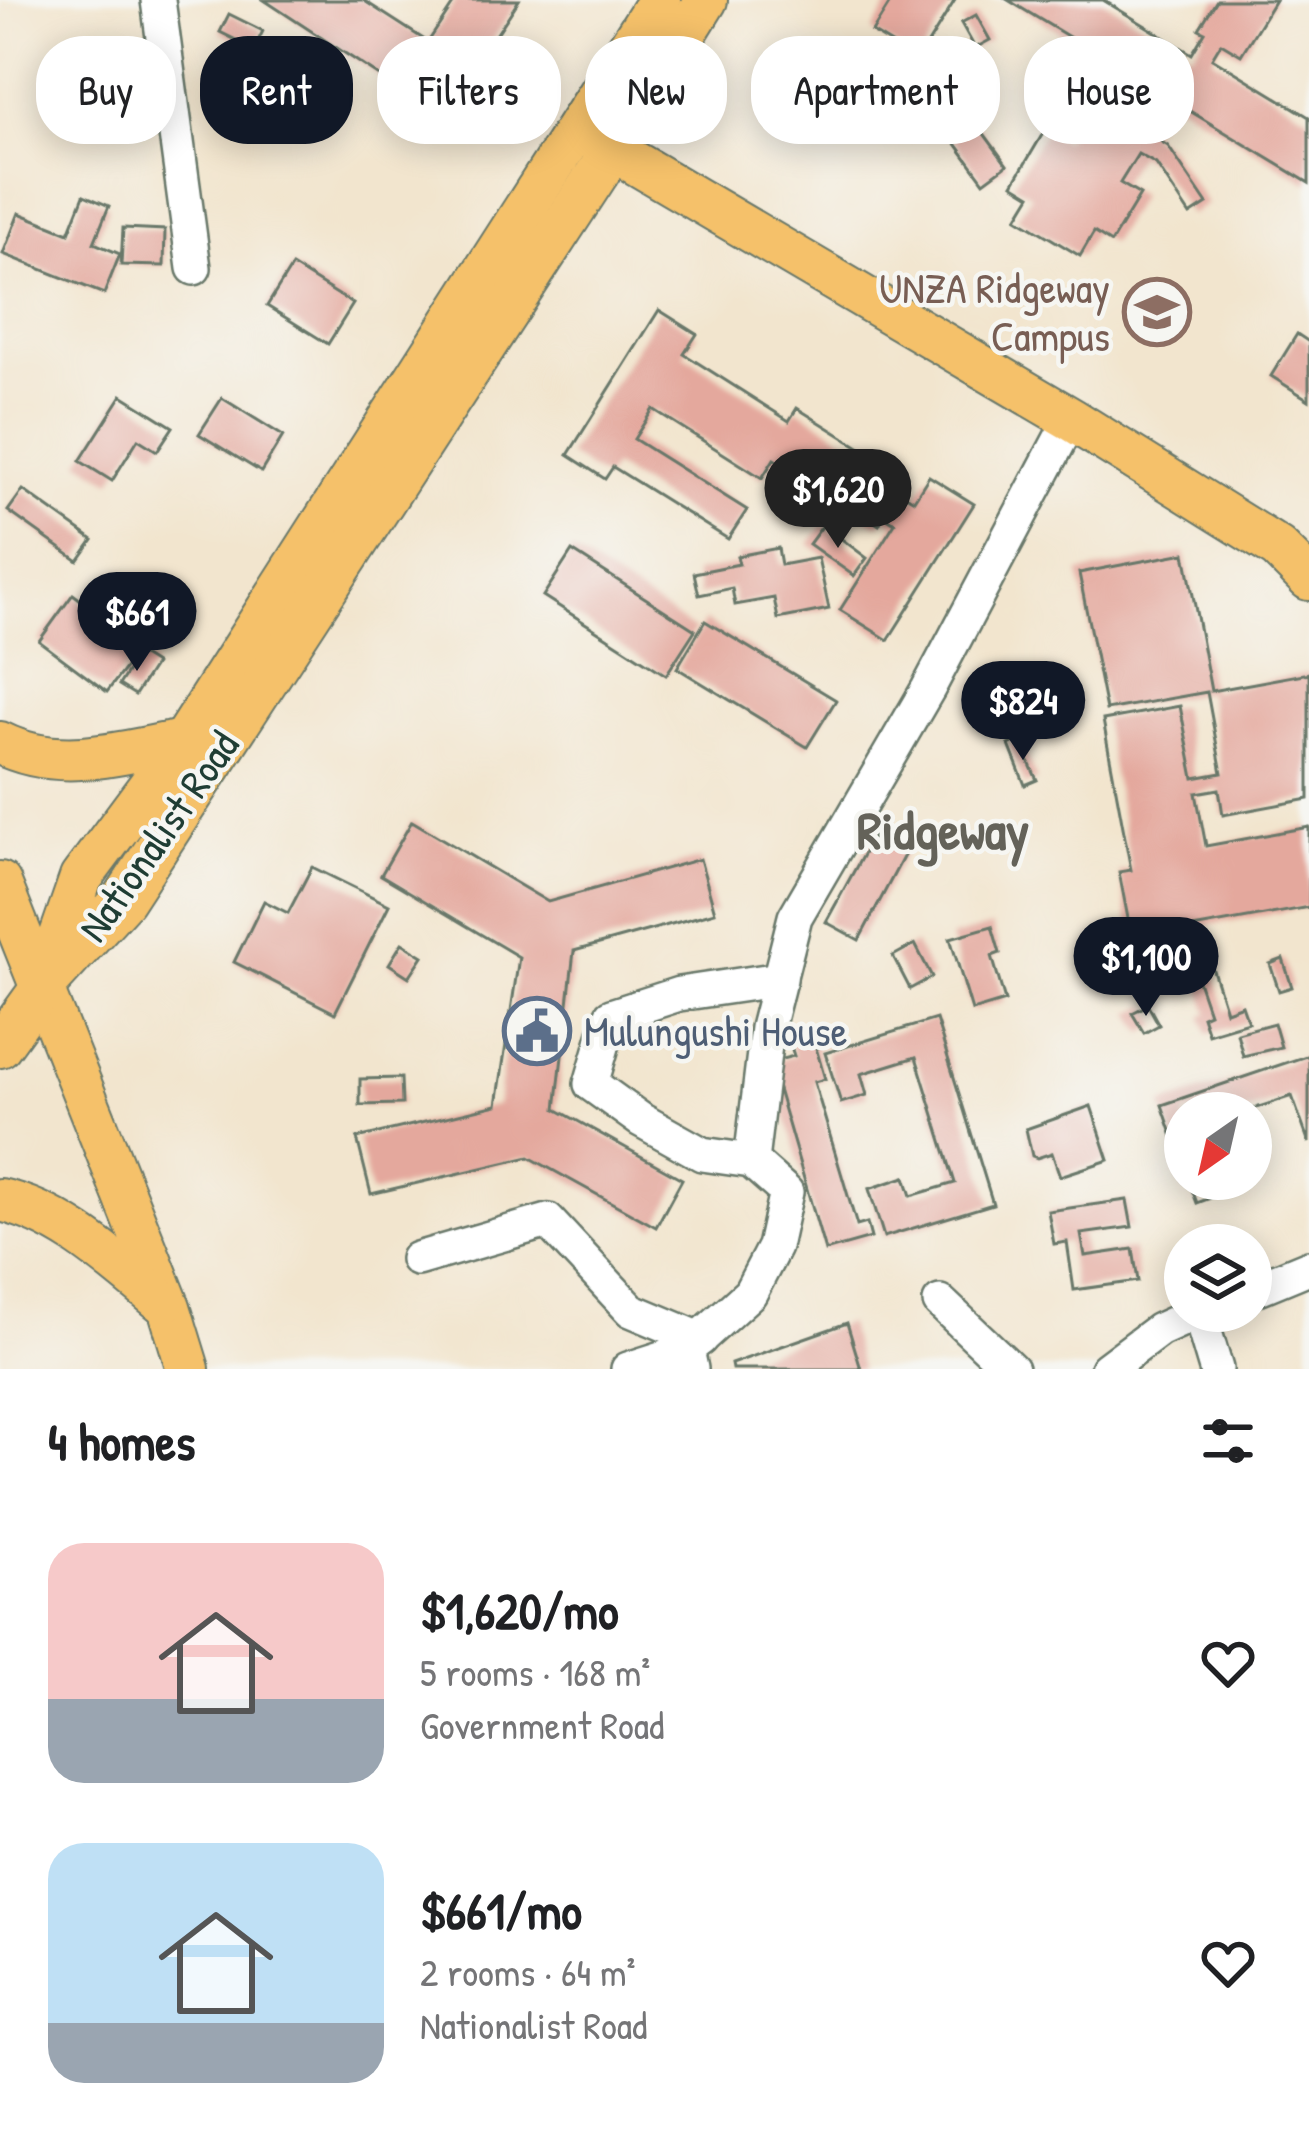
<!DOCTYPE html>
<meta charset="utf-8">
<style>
:root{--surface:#fff;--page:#f2f2f2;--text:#202124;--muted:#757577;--accent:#111827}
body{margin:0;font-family:"Patrick Hand",sans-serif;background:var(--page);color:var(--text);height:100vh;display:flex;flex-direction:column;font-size:45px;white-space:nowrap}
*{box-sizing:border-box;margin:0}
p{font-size:39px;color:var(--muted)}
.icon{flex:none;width:66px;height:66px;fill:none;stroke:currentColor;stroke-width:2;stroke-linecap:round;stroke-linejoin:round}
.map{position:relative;height:1369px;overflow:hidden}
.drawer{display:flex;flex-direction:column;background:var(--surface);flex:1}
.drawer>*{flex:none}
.banner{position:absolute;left:36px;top:36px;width:1239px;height:108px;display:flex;gap:24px}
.needle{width:78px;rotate:214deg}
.controls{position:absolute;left:1164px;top:1092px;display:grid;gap:24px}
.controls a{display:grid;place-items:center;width:108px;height:108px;border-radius:50%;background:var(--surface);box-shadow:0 6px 30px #0003;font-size:60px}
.price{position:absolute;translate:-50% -102px;padding:0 27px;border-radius:42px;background:var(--accent);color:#fff;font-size:39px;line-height:78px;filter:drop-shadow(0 3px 6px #0008)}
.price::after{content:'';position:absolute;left:50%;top:72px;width:36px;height:27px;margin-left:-18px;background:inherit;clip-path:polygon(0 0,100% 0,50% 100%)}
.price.active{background:#222;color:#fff}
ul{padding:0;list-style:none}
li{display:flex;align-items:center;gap:36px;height:300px;padding:0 48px}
li span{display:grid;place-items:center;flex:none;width:336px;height:240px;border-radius:36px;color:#555}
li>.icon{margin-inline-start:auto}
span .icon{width:144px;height:144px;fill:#fffc;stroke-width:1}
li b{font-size:51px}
h2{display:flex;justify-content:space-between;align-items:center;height:144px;padding:0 48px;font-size:51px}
.tag{padding:0 42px;border-radius:48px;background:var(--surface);box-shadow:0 6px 30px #0003;font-size:42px;line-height:108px}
.tag.active{background:var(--accent);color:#fff}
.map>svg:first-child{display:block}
.building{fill:#e4a89d}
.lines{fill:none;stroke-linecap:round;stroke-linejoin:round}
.minor-casing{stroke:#69786a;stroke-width:38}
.major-casing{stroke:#69786a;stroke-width:46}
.minor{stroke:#fff;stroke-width:33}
.major{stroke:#f5c16b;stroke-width:42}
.labels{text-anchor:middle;stroke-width:9;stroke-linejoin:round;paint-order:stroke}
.education-label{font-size:42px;fill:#785e54;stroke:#f6f6f2;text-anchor:end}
.street-label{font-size:42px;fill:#1f3d34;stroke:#f6f6f2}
.service-label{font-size:42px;fill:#4e5e75;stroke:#f6f6f2;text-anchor:start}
.district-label{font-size:54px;font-weight:bold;fill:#646259;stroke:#f6f6f2}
</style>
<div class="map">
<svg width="1309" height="1369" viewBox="0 0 1309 1369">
<rect width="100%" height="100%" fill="#f6f6f2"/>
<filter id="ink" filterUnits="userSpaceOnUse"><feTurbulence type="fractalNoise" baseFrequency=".00833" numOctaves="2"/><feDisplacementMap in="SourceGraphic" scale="24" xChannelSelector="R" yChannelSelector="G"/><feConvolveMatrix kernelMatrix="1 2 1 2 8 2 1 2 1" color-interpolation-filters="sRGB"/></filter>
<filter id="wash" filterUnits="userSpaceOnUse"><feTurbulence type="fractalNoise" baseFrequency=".004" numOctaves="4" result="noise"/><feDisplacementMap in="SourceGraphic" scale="48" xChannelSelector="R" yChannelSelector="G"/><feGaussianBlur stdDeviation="2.7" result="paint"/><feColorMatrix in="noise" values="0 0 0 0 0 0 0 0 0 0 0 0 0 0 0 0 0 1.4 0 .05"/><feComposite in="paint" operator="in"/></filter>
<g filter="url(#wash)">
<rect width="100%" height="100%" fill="#f2e5ce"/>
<g id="blocks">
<!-- building -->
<g class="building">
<polygon points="264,0 363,0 428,42 456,0 519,0 442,117"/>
<polygon points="892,0 955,0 918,60 872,32"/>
<polygon points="1008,0 1103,0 1192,54 1205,32 1199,29 1217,0 1275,0 1241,55 1221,43 1212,58 1309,117 1309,183 1170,99 1149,134 1168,146 1207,204 1190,215 1156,164 1138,154 1120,183 1140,195 1111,243 1094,232 1080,256 1017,218 1031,195 1013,184 1045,130 1064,141 1112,63"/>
<polygon points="229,14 263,31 254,49 220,32"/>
<polygon points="976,15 990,40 975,48 961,23"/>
<polygon points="915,71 937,106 915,120 893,86"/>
<polygon points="958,98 1007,165 984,182 935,115"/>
<polygon points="84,195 109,206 94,243 120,254 104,294 3,254 19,213 69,233"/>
<polygon points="123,228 165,230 164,266 121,265"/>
<polygon points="292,266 353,304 328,344 267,306"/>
<polygon points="659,310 697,334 684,354 789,421 797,408 907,477 898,490 914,500 929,476 974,504 888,640 840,610 895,523 884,516 879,525 774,459 762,478 653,409 634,439 747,510 728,539 613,467 605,479 568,455"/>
<polygon points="1297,334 1309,342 1309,400 1271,376"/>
<polygon points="122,395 173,427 157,451 138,439 112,481 80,461"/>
<polygon points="222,398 283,436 261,472 199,434"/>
<polygon points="23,490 93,540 78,561 8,511"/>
<polygon points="823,525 867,558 854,576 809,544"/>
<polygon points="778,548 781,565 818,558 829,609 778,619 774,598 735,605 732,588 699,595 694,573 739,564 737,556"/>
<polygon points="572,551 695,630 666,675 543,596"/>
<polygon points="1185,553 1211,691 1309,673 1309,799 1223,815 1219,789 1196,793 1206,846 1309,827 1309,907 1132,939 1119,872 1131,870 1103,720 1180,706 1194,778 1222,773 1207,692 1106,710 1079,573"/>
<polygon points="73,594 142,646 107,692 39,641"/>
<polygon points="705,621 836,700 807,747 677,668"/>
<polygon points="139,654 155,664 135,695 119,685"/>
<polygon points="1019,740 1037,780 1025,785 1009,745"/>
<polygon points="412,821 548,902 700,859 715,912 574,951 556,1109 682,1179 656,1227 529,1157 371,1194 357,1138 497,1105 519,957 381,875"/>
<polygon points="876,831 908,848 859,940 826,922"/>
<polygon points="312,867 389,905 335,1013 234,962 264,901 288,913"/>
<polygon points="992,926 1000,953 992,956 1005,1001 972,1011 950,938"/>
<polygon points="402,943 423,956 409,977 389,964"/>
<polygon points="915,944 932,977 910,989 893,956"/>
<polygon points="1283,959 1292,987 1279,991 1270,964"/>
<polygon points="1211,964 1226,1011 1242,1005 1248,1022 1208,1034 1202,1016 1209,1013 1194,969"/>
<polygon points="1148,1005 1159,1025 1144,1033 1132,1013"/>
<polygon points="936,1019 993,1204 884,1237 869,1189 905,1177 911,1196 955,1183 916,1057 861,1074 867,1095 841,1103 825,1053"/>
<polygon points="1274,1023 1281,1047 1243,1056 1237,1033"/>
<polygon points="822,1029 827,1045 816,1048 825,1079 814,1082 857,1226 867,1223 871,1238 825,1251 770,1062 794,1056 789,1040"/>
<polygon points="1309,1055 1309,1143 1292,1096 1241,1113 1185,1113 1184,1168 1162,1105"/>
<polygon points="401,1078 402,1104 360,1105 360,1079"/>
<polygon points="1091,1106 1109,1160 1060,1176 1052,1153 1037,1158 1032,1156 1026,1129"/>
<polygon points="1188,1179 1225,1179 1229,1191 1197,1203"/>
<polygon points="1127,1200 1132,1227 1081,1234 1085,1256 1133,1249 1138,1281 1074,1290 1067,1242 1054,1244 1048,1211"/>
<polygon points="847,1323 861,1369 732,1369 731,1364"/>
</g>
</g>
</g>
<g filter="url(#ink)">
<use href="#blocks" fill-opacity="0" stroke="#69786a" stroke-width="3"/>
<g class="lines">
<!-- minor casing -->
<g class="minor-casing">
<g id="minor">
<polyline points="158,0 194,268"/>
<polyline points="751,1161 767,1028 795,917 928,689 1071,419"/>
<polyline points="417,1259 548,1221 631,1310 700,1339"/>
<polyline points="1251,1291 1309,1267"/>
<polyline points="940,1302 1011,1369"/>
<polyline points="1199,1312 1216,1369"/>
<polyline points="628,1369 687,1350"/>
<polyline points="691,1369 687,1350 750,1293 774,1247 786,1192 751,1161 702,1154 641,1120 591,1084 611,1016 679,994 780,979"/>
<polyline points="1107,1369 1159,1330 1201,1311"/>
</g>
</g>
<!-- major casing -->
<g class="major-casing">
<g id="major">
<polyline points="591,137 1071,419 1278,548 1309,579"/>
<path d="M0,743C60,773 122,752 183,741"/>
<polyline points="0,883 169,1307 188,1369"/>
<polyline points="49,970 81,878 183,741 659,0"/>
<polyline points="0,1046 42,988 123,900 612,151 706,0"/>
<path d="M0,1200C64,1214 114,1262 163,1302"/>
</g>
</g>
<!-- minor -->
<use href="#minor" class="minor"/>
<!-- major -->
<use href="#major" class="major"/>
</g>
</g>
<!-- icons -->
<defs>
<g id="university-ring" transform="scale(3.45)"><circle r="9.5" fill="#f6f6f2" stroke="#8d6e63" stroke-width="1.5"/><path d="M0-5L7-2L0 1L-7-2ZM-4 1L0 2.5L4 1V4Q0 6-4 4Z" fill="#8d6e63"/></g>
<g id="civic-ring" transform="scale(3.45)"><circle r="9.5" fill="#f6f6f2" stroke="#5c6f8a" stroke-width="1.5"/><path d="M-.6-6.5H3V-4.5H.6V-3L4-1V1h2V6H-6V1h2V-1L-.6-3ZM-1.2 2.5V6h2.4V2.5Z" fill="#5c6f8a"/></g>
</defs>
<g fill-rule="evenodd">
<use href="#university-ring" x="1157" y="312"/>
<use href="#civic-ring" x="537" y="1031"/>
</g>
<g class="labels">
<!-- education labels -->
<g class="education-label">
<text x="1110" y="303">UNZA Ridgeway<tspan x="1110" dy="48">Campus</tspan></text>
</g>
<!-- street labels -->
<g class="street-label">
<text transform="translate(158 836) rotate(-55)" y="15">Nationalist Road</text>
</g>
<!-- service labels -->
<g class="service-label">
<text x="584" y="1046">Mulungushi House</text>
</g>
<!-- district labels -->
<g class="district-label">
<text x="943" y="849">Ridgeway</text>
</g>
</g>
</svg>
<div class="controls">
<a><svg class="needle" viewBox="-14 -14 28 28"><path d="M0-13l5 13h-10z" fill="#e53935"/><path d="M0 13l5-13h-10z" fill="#757577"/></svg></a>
<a><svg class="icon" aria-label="layers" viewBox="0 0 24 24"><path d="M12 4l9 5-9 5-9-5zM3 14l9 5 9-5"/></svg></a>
</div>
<b class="price active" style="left:838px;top:551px">$1,620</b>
<b class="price" style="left:137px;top:674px">$661</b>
<b class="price" style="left:1023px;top:763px">$824</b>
<b class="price" style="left:1146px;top:1019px">$1,100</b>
<div class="banner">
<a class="tag">Buy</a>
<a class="tag active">Rent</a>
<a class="tag">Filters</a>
<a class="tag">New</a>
<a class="tag">Apartment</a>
<a class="tag">House</a>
</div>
</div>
<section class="drawer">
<h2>4 homes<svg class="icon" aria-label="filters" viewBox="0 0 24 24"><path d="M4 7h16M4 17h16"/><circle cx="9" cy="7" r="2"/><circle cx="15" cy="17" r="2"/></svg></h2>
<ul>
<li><span style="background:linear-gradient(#f6c9c9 65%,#9aa5b1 0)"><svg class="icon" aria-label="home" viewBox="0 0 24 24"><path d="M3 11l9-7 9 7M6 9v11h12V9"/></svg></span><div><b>$1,620/mo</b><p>5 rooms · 168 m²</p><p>Government Road</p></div><svg class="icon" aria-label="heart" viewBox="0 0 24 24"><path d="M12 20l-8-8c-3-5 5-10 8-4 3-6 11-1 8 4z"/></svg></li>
<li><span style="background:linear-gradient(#bfe0f5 75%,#9aa5b1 0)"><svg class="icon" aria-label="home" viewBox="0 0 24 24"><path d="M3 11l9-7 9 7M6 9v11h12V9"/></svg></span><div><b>$661/mo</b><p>2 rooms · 64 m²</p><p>Nationalist Road</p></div><svg class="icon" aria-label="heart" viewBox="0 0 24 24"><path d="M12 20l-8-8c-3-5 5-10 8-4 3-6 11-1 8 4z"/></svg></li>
</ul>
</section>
